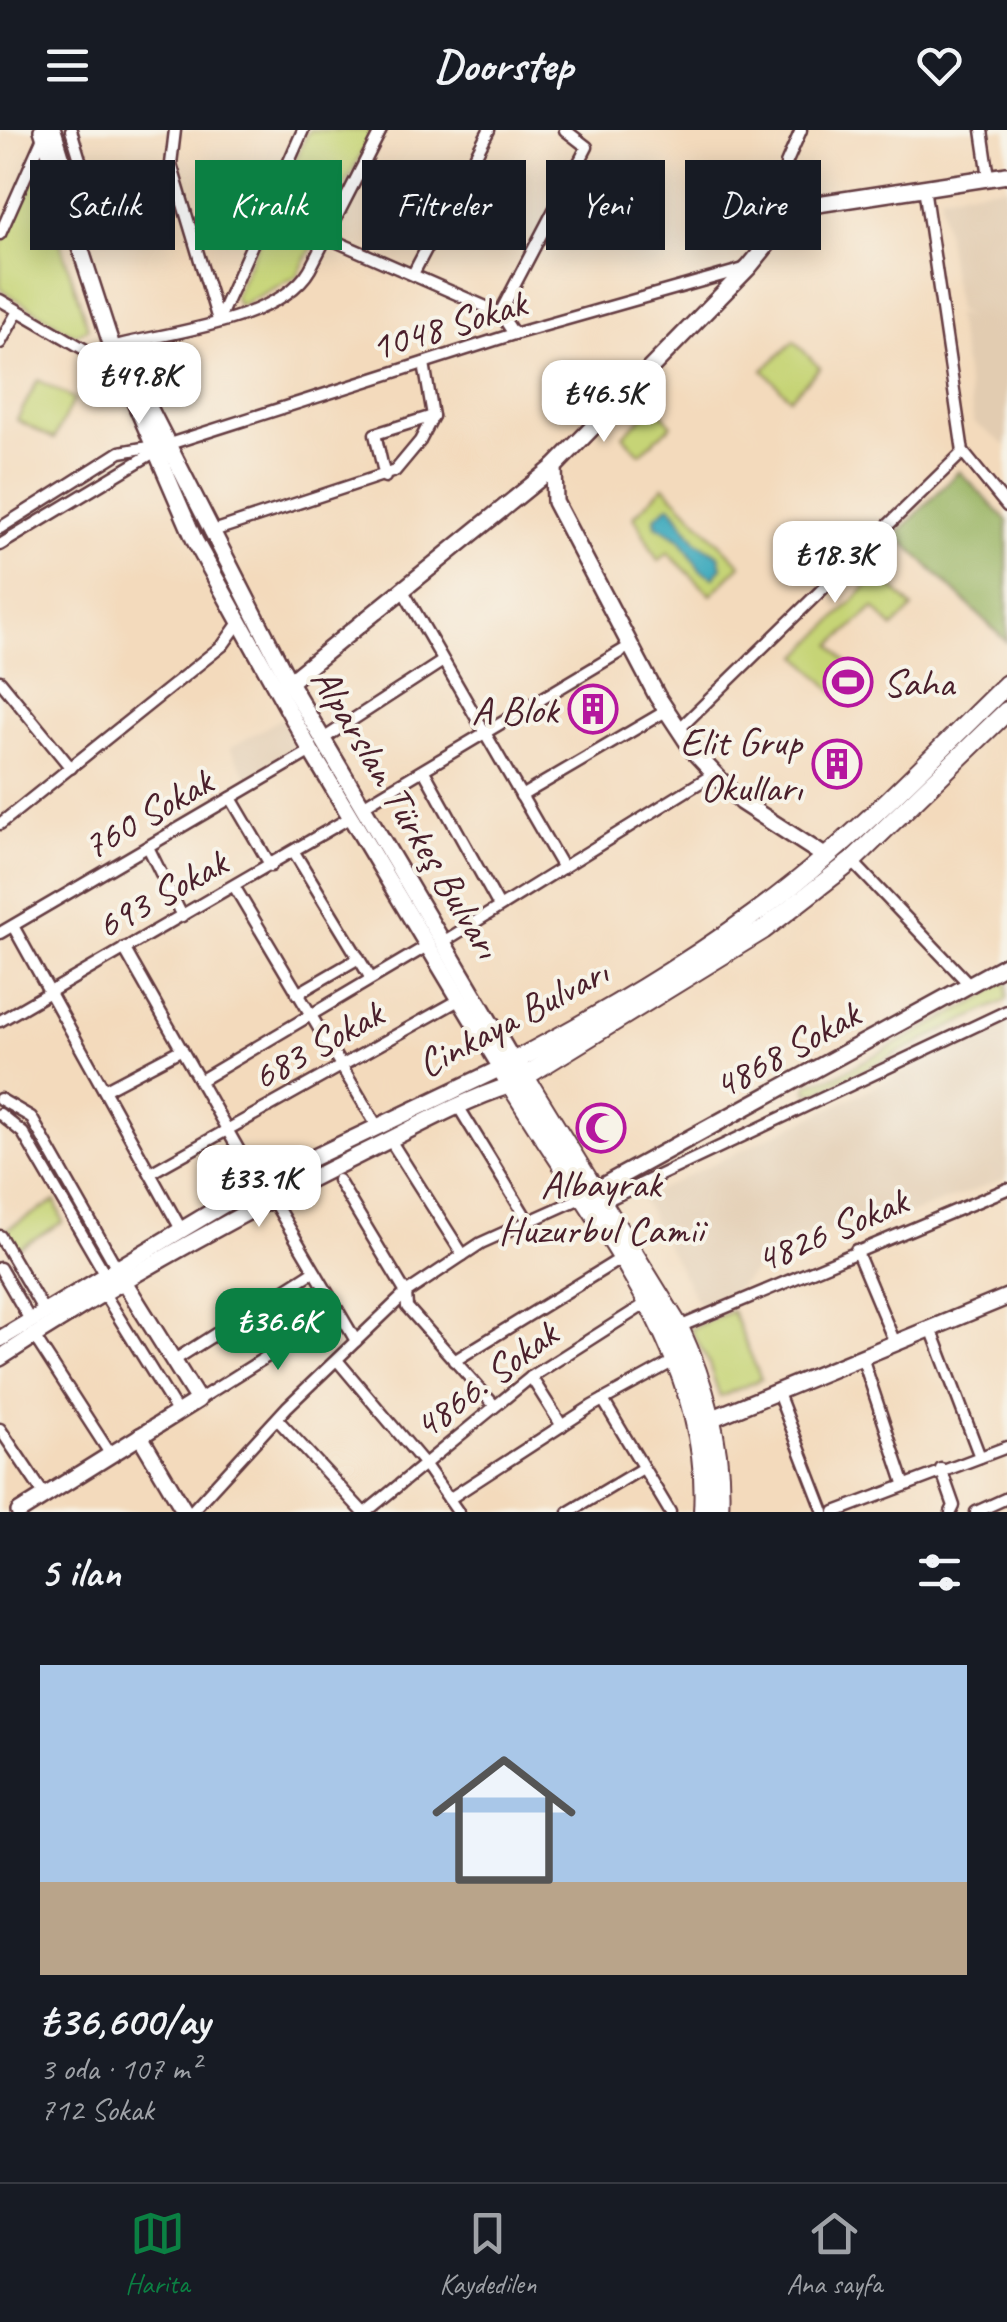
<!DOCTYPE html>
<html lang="tr">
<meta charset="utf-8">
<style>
:root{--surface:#171b24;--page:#20242c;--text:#f1f3f6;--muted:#9ea1a6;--line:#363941;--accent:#0b8043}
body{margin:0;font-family:Caveat,sans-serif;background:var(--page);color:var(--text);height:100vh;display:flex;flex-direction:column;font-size:38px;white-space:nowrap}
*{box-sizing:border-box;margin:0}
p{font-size:32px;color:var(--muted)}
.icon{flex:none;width:55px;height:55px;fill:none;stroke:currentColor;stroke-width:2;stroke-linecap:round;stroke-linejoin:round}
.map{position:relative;height:1382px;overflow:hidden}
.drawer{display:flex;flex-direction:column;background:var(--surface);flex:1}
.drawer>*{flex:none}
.guide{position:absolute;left:30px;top:30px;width:948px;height:90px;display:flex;gap:20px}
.price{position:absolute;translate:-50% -85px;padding:0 22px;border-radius:20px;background:#fff;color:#222;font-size:32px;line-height:65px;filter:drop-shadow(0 2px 5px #0008)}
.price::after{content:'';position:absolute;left:50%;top:60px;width:30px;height:22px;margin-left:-15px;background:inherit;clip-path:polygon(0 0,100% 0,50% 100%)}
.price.active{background:var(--accent);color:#fff}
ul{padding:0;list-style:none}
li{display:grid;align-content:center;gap:20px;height:530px;padding:0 40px}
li+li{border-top:2px solid var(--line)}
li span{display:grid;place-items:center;height:310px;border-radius:0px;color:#555}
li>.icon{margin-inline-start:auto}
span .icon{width:180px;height:180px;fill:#fffc;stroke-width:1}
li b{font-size:42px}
h2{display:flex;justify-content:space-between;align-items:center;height:120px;padding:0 40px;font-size:42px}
.chip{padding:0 35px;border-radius:0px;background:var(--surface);box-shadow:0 5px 25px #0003;font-size:35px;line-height:90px}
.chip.active{background:var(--accent);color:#fff}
header{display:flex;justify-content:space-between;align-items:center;height:130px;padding:0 40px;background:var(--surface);font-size:45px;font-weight:700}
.dock{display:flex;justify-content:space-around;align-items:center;height:140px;border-top:2px solid var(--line);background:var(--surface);font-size:28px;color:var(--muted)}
.dock a{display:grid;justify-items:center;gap:5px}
.dock .active{color:var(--accent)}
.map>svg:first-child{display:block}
.built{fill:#e2ccb1}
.green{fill:#c6d476;stroke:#887a50;stroke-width:2.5}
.forest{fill:#9cb667;stroke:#736a49;stroke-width:2.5}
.water{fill:#3fabbe;stroke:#446574;stroke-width:2.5}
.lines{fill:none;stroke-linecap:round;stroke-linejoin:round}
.street-casing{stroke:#633b41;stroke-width:15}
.secondary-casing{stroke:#633b41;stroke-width:20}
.primary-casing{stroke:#633b41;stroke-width:22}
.street{stroke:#fff;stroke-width:10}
.secondary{stroke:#fff;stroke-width:15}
.primary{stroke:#fff;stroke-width:18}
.labels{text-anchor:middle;stroke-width:8;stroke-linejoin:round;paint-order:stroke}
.street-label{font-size:40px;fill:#4a1f2b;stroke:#f7f3e8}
.poi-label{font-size:40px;fill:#4a1f2b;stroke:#f7f3e8;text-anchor:end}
</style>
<header><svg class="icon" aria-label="menu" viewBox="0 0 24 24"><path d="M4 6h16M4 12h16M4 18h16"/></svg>Doorstep<svg class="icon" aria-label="heart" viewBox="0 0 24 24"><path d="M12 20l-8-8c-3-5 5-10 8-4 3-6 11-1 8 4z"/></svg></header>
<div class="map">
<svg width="1007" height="1382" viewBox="0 0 1007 1382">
<rect width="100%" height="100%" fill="#f7f3e8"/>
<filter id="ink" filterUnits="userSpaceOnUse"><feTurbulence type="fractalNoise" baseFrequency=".01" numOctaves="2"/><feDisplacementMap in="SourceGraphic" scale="20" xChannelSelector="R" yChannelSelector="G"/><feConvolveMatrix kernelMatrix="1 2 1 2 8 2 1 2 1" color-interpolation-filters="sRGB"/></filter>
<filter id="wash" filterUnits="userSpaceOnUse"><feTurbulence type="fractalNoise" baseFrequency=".0048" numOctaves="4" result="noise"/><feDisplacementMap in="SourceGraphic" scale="40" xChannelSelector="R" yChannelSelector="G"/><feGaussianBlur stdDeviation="2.25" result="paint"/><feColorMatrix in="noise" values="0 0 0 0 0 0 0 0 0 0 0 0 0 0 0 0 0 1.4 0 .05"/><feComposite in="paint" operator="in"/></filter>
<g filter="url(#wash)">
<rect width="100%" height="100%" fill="#f3dabc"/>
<!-- built -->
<g class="built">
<polygon points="1007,56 1007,316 974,293 955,183 967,187 957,181 940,65"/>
<polygon points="282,588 300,620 249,650 230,618"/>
<polygon points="1007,894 1007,1048 902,1087 791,1108 729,1165 700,1177 641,1068"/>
</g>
<!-- green -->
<g class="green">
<polygon points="309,0 374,0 297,146 239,176 234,167"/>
<polygon points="37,40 88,198 75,205 0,159 0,117"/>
<polygon points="794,211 820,238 790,268 763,240"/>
<polygon points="38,250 74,269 54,309 17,290"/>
<polygon points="655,276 672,295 640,324 623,305"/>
<polygon points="664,356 741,435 711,465 668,423 658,431 634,386"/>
<polygon points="879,444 913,478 893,498 874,478 832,515 860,549 840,568 799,526"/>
<polygon points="1007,849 1007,870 815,963 807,962 808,954 836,946 984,867"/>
<polygon points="55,1071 63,1092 16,1119 5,1100"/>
<polygon points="732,1181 761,1249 720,1267 708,1231 690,1199"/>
</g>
<!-- forest -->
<polygon class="forest" points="959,341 1007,391 1007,512 896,405"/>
<!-- water -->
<polygon class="water" points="670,375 697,412 719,425 722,437 714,447 700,440 680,409 656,395 655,387"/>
</g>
<g filter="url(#ink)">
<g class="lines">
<!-- street casing -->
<g class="street-casing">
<g id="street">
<polyline points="71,0 95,79"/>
<polyline points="175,0 171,34 218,190"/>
<polyline points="982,0 989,47"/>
<polyline points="924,57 963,322 1007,376"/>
<polyline points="798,77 786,34 801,0"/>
<polyline points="78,85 175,53"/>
<polyline points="0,104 43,7"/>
<polyline points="326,107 500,183"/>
<polyline points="413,144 489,0"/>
<polyline points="0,170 120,240"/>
<polyline points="218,191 303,0"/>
<polyline points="514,204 500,183 587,17 565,0"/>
<polyline points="0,213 18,181"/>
<path d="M119,215C172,202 281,190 310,139L381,0"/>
<polyline points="385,347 375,304 433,286"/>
<polyline points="0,398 120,322 160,315"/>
<polyline points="210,402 395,341 420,311 433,286 424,233"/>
<polyline points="0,415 166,315 514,204 744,139"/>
<polyline points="402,459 563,738"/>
<polyline points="0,551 71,638"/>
<polyline points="678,600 963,322"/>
<polyline points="323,609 443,531"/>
<polyline points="424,641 499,776"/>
<polyline points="521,666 666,581"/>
<polyline points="231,668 271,736"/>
<polyline points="361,677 630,516"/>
<polyline points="0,694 223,515 238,494"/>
<polyline points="148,717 182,786"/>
<polyline points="294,722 370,847"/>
<polyline points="852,731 970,855"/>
<polyline points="234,756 377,996"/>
<polyline points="13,796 182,1101"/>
<polyline points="0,803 311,621"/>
<polyline points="443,812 712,645"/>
<polyline points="124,818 258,1054"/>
<polyline points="297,864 359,828"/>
<polyline points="0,891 351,687"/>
<polyline points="201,950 427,816"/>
<polyline points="106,959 182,919"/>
<polyline points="0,969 31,987 118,1140"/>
<polyline points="458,976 527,1089"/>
<polyline points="0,984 23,1003 108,1149"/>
<polyline points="390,1010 463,1125"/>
<polyline points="152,1042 459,870"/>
<polyline points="338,1050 406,1163 407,1177 494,1275"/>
<polyline points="271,1067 356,1211"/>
<polyline points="603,1072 1007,881"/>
<polyline points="0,1106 44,1181"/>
<polyline points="856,1120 895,1213"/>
<polyline points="0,1138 30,1190"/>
<polyline points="103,1162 178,1283"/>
<polyline points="679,1197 1007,1059"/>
<polyline points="931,1198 980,1327"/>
<polyline points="34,1206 111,1325"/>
<polyline points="862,1227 904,1353"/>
<polyline points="337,1230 423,1332 458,1382"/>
<polyline points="173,1231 313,1142"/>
<polyline points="454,1231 620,1129"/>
<polyline points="531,1247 562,1296"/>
<polyline points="778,1263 824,1382"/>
<polyline points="198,1270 338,1182"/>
<polyline points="603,1270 670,1382"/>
<polyline points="277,1289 363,1382"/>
<polyline points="0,1299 45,1366"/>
<polyline points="941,1339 954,1376 951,1382"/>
<polyline points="449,1369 592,1276 676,1230"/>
<polyline points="191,1382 287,1277 406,1163 481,1113 581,1068"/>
<polyline points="366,1382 531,1247 647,1173"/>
<polyline points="569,1382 643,1338"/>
<polyline points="835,1382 1007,1317"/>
<polyline points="976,1382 1007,1368"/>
</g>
</g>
<!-- secondary casing -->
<g class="secondary-casing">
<g id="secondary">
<polyline points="53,0 66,42"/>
<polyline points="130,240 289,552 513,931"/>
<polyline points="289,552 554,337"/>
<polyline points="826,727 741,672 694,622 657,566 555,372 554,337 749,137 798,77 1007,45"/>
<polyline points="595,1060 1007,834"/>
<polyline points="0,1209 258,1054 501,938 311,621 195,411 115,226 42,0"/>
<path d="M0,1228C115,1152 235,1086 359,1025C409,1001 458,972 511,955"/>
<polyline points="711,1289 1007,1167"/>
<polyline points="140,1306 185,1382"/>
<polyline points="19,1382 198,1270 123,1150"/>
</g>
</g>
<!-- primary casing -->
<g class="primary-casing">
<g id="primary">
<path d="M520,939L679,1197C705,1254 723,1319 719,1382"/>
<polyline points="511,955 763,800 852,731 1007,581"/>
<path d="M703,1382C714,1218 577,1072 501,938C614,879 729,811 826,727C889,673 947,612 1007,554"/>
</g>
</g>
<!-- street -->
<use href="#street" class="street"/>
<!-- secondary -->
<use href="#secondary" class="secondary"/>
<!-- primary -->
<use href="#primary" class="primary"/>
</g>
</g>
<!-- icons -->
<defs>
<g id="stadium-ring" transform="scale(2.5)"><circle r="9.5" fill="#f7f3e8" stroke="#b5179e" stroke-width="1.5"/><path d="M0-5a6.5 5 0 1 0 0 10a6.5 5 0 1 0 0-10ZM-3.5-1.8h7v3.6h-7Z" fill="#b5179e"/></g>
<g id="building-ring" transform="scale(2.5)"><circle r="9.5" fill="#f7f3e8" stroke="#b5179e" stroke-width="1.5"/><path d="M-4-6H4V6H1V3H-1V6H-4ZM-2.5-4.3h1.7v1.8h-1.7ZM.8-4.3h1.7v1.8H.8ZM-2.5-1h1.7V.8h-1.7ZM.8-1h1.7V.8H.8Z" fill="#b5179e"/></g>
<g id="mosque-ring" transform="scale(2.5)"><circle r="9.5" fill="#f7f3e8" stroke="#b5179e" stroke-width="1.5"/><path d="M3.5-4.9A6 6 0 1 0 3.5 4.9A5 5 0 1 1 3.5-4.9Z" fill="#b5179e"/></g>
</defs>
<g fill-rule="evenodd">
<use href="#stadium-ring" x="848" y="552"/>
<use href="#building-ring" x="593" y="579"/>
<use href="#building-ring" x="837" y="634"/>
<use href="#mosque-ring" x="601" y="998"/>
</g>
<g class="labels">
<!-- street labels -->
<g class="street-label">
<text transform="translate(448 194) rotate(-17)" y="14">1048 Sokak</text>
<text transform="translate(407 682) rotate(59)" y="14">Alparslan Türkeş Bulvarı</text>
<text transform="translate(147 683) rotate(-30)" y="14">760 Sokak</text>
<text transform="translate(161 763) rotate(-29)" y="14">693 Sokak</text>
<text transform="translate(512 887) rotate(-28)" y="14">Cinkaya Bulvarı</text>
<text transform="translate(317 914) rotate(-29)" y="14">683 Sokak</text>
<text transform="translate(786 919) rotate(-29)" y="14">4868 Sokak</text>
<text transform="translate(831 1099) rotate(-23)" y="14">4826 Sokak</text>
<text transform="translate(485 1249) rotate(-37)" y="14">4866. Sokak</text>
</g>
<!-- poi labels -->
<g class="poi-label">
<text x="883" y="566" text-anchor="start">Saha</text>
<text x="558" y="593">A Blok</text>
<text x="802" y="625">Elit Grup<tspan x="802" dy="46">Okulları</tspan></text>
<text x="601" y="1067" text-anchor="middle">Albayrak<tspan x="601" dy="46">Huzurbul Camii</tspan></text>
</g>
</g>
</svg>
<b class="price" style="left:139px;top:297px">₺49.8K</b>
<b class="price" style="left:604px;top:315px">₺46.5K</b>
<b class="price" style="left:835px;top:476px">₺18.3K</b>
<b class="price" style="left:259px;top:1100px">₺33.1K</b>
<b class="price active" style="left:278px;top:1243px">₺36.6K</b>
<div class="guide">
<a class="chip">Satılık</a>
<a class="chip active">Kiralık</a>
<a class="chip">Filtreler</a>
<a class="chip">Yeni</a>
<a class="chip">Daire</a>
</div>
</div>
<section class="drawer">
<h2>5 ilan<svg class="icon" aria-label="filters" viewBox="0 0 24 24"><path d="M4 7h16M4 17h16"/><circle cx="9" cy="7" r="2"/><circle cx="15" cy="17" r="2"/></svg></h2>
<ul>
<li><span style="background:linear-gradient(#a9c7e8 70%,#b9a48a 0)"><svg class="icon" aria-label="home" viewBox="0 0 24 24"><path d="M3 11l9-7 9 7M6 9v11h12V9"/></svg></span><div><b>₺36,600/ay</b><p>3 oda · 107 m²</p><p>712 Sokak</p></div></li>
</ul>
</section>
<nav class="dock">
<a class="active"><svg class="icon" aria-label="map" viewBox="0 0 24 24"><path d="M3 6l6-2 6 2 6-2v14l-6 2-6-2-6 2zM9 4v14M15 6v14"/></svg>Harita</a>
<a><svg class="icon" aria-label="saved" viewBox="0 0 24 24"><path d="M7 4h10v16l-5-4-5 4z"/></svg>Kaydedilen</a>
<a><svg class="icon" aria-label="home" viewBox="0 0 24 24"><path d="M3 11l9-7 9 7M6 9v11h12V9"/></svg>Ana sayfa</a>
</nav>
